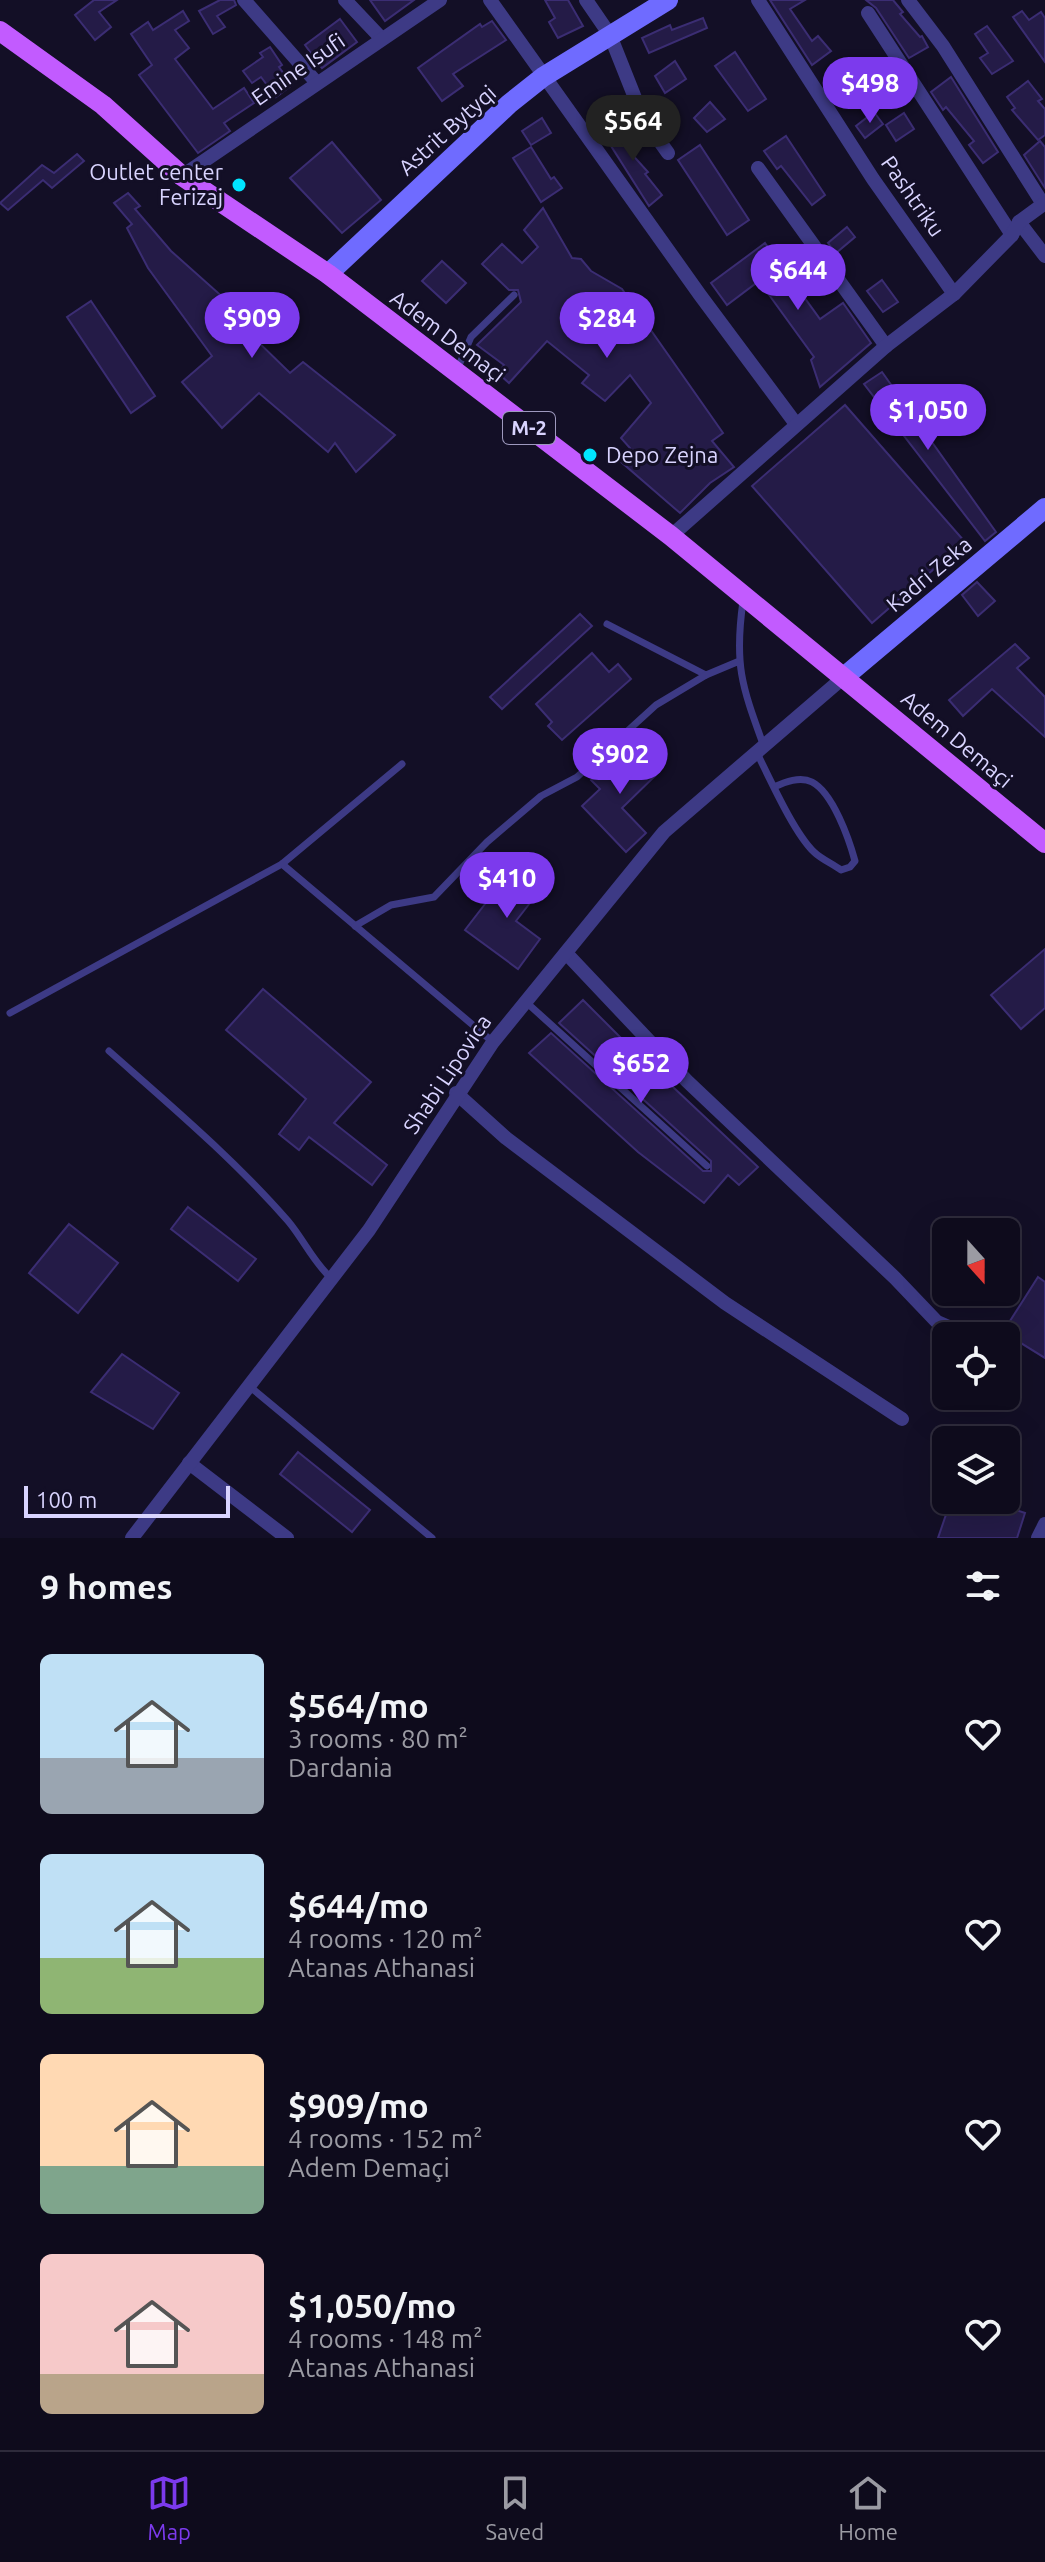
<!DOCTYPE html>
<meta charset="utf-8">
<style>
:root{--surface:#0e0b1c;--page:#1c1929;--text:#f1f3f6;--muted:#9b9ba3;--line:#2e2b3b;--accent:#7c3aed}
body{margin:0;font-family:Ubuntu,sans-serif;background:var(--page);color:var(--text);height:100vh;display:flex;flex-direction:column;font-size:30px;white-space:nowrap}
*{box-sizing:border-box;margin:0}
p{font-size:26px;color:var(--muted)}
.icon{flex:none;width:44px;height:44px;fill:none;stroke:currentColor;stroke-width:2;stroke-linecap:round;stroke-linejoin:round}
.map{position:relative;height:1538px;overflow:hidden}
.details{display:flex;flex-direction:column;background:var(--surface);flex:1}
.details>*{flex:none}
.needle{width:52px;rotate:159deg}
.buttons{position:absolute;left:932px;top:1218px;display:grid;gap:16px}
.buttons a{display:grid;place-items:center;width:88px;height:88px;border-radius:12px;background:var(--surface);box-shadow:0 8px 32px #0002,0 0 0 2px var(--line);font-size:40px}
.scale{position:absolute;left:24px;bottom:20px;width:206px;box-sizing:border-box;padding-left:8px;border:4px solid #d9d4ff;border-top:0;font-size:22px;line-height:28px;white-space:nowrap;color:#d9d4ff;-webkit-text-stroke:6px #130f26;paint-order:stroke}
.price{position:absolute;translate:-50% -68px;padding:0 18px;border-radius:28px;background:var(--accent);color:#fff;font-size:26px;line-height:52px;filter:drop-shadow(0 2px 4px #0008)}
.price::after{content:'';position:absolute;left:50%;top:48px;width:24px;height:18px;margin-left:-12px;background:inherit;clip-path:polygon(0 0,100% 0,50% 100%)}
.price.selected{background:#222;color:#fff}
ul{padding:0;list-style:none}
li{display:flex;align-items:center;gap:24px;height:200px;padding:0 40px}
li span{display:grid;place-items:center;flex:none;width:224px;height:160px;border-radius:12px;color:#555}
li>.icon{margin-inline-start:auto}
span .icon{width:96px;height:96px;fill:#fffc;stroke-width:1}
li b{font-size:34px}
h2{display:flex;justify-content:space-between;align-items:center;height:96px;padding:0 40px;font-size:34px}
.tabs{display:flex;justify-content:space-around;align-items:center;height:112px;border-top:2px solid var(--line);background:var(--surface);font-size:22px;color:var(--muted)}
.tabs a{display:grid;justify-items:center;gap:4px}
.tabs .selected{color:var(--accent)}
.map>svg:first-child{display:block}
.building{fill:#241b47;stroke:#3b2d73;stroke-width:2}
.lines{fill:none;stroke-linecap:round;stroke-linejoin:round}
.lane{stroke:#3d3a85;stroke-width:7}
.street{stroke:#3d3a85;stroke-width:14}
.secondary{stroke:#6f6bff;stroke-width:20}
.primary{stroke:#c25bff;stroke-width:20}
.poi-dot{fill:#00e5ff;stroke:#130f26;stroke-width:3}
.labels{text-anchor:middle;stroke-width:6;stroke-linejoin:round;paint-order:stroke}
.shield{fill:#130f26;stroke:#9e99be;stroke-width:2}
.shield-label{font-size:20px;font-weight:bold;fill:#d9d4ff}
.street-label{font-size:22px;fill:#d9d4ff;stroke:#130f26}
.poi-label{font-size:22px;fill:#d9d4ff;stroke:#130f26;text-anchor:end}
</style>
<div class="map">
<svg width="1045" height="1538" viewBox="0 0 1045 1538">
<rect width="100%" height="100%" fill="#130f26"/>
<!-- building -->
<g class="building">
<polygon points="94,0 117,0 99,12 111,27 95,40 75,15"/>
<polygon points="220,0 234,0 236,5 217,16 225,27 213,34 199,11"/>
<polygon points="370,0 414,0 385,21"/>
<polygon points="545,0 568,0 583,26 558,38 549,22 555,18"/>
<polygon points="770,0 805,0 790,9 812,41 818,36 831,51 812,65"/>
<polygon points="866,0 893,0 903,12 900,14 920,37 922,36 928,47 909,58 876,8"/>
<polygon points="183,11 189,21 175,30 189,48 175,59 213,109 244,88 254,103 224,123 230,131 198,153 139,75 152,65 131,34 148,22 153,30"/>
<polygon points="1022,11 1029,20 1041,12 1045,18 1045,62 1013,17"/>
<polygon points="703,18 707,28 649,53 642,38 670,25 672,30"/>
<polygon points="340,19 357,42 322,68 305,45"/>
<polygon points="492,21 506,40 453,74 463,86 442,101 418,68 480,24 482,27"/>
<polygon points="987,26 1013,61 992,74 980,58 988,53 975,34"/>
<polygon points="270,47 282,65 279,67 292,85 276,97 261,77 252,83 243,71 263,57 260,53"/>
<polygon points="735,52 766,99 748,111 715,66"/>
<polygon points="675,61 686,79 665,93 655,76"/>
<polygon points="867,67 883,82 869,94 853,79"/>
<polygon points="951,77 998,152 983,163 969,145 974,141 946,107 943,110 931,92"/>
<polygon points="1028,81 1042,99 1038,101 1045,109 1045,135 1038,140 1012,110 1015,108 1007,97"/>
<polygon points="710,102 725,119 707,132 694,118"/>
<polygon points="874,112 883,124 865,138 856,126"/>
<polygon points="904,113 914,129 896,141 886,125"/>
<polygon points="542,118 551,133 531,145 522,131"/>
<polygon points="629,125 640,142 628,150 648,172 645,174 662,195 649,206 606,138"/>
<polygon points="786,136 825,195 812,205 781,166 777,169 764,151"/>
<polygon points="1040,141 1045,147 1045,188 1024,155"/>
<polygon points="332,142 381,200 342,233 290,178"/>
<polygon points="700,145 749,220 727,235 678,160"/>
<polygon points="531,147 551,179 554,177 562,188 541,202 513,158"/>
<polygon points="77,154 84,161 52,188 43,180 8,210 0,203 42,165 54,173"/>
<polygon points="128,193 140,206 135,209 171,251 253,324 245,329 290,373 303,362 395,435 356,472 335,443 328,452 259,393 222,428 182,382 212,356 148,268 127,228 132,224 114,203"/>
<polygon points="543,208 572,258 581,259 591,271 622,289 723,433 712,441 734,467 710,483 680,513 620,461 630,448 621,438 651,403 630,375 605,401 582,383 589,375 547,341 509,383 498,373 504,365 477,345 521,302 518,290 509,290 482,264 502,244 522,263 538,247 524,230"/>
<polygon points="847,227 855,237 836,253 828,243"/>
<polygon points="765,243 820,319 843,303 871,343 820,387 811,360 814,357 759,281 727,305 711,283"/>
<polygon points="442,261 466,283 446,303 422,281"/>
<polygon points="882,280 898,302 883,312 867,291"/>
<polygon points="91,301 155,396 131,413 67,317"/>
<polygon points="882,372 996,532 985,541 864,384"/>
<polygon points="845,405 965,542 872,623 752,486"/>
<polygon points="977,582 995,601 978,616 962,595"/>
<polygon points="580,614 592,626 502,709 490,697"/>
<polygon points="1015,644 1029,658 1017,668 1045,697 1045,737 992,689 963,716 949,700"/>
<polygon points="592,653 609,672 618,664 631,679 562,740 548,726 552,722 536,704"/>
<polygon points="630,744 658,773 622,808 646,833 626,852 582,806 600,789 591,780"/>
<polygon points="512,869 540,890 516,921 540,939 518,969 465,930"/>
<polygon points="1045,949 1045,1008 1021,1029 991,995"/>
<polygon points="263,989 371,1082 334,1123 387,1165 372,1185 309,1137 299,1150 279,1134 306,1099 226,1030"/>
<polygon points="583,1000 622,1039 758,1167 739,1185 728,1175 704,1203 638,1152 529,1053 551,1033 703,1171 711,1171 711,1161 559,1023"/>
<polygon points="188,1207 256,1259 238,1281 171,1229"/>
<polygon points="69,1224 118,1263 78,1313 29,1273"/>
<polygon points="1038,1277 1045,1282 1045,1358 1003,1332"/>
<polygon points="122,1354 179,1393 153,1429 91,1392"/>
<polygon points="298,1452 370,1510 352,1532 280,1474"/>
<polygon points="951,1500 986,1500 1025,1513 1017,1538 938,1538"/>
</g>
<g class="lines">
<!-- lane -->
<g class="lane">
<polyline points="457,370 471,337 514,295"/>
<path d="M743,601C734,665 742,686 763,744"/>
<polyline points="607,624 706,675"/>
<path d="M757,753C770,779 794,833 814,852C821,859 833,864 841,870L850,867L855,861C849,839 833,793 812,782C800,776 785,782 774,787"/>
<polyline points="282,864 493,1042"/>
<polyline points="355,926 391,905 434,897 487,842 541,796 577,777 656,705 706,675 737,662"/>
<polyline points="526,1002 707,1166"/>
<polyline points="10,1013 282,864 402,764"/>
<path d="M109,1051C170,1105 234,1159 288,1221C304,1240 313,1262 332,1279"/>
<polyline points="249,1386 432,1538"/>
</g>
<!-- street -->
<g class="street">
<polyline points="244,0 317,83"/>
<polyline points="345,0 381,38"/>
<polyline points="490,0 700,295 796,424"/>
<polyline points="586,0 610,35 643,118 668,153"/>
<polyline points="758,0 873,179 954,294"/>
<polyline points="908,0 943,46 1043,204"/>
<polyline points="868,13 1012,235"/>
<polyline points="758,168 886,346"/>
<polyline points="182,176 440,0"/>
<polyline points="1019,222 1045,256"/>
<polyline points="671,536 886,346 954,294 1012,235 1019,222 1045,203"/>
<polyline points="566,953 687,1081 895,1278 937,1322 969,1336"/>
<polyline points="456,1093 506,1138 725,1303 902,1419"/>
<polyline points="189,1463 287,1538"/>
<polyline points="132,1538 369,1230 493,1042 664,832 844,677"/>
<polyline points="1038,1538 1045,1524"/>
</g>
<!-- secondary -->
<g class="secondary">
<polyline points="328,274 509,104 543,77 668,0"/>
<polyline points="844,677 1045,508"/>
</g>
<!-- primary -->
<polyline class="primary" points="0,31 103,105 182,176 328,274 671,536 1045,843"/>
</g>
<!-- markers -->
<g class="poi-dot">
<circle cx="239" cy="185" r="8"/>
<circle cx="590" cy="455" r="8"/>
</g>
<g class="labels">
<!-- shield labels -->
<rect class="shield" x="503" y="412" width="52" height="32" rx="6"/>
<g class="shield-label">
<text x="529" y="435">M-2</text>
</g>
<!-- street labels -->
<g class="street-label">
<text transform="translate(298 69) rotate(-35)" y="8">Emine Isufi</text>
<text transform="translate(447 130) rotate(-42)" y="8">Astrit Bytyqi</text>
<text transform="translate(913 196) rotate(55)" y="8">Pashtriku</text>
<text transform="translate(448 336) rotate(37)" y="8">Adem Demaçi</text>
<text transform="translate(929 574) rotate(-40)" y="8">Kadri Zeka</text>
<text transform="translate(957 739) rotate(40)" y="8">Adem Demaçi</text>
<text transform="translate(447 1074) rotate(-56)" y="8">Shabi Lipovica</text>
</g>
<!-- poi labels -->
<g class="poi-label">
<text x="223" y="180">Outlet center<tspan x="223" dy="25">Ferizaj</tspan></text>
<text x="606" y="463" text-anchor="start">Depo Zejna</text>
</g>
</g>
</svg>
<div class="buttons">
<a><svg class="needle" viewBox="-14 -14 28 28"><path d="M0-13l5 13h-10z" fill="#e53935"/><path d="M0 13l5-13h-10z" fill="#9b9ba3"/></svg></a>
<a><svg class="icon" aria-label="locate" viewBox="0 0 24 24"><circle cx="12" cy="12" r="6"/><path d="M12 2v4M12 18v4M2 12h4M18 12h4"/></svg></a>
<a><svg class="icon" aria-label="layers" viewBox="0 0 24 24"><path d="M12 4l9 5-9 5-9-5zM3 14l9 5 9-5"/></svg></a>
</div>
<div class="scale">100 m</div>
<b class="price" style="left:870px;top:125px">$498</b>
<b class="price selected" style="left:633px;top:163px">$564</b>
<b class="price" style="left:798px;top:312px">$644</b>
<b class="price" style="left:252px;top:360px">$909</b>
<b class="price" style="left:607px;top:360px">$284</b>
<b class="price" style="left:928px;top:452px">$1,050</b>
<b class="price" style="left:620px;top:796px">$902</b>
<b class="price" style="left:507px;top:920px">$410</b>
<b class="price" style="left:641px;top:1105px">$652</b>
</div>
<section class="details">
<h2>9 homes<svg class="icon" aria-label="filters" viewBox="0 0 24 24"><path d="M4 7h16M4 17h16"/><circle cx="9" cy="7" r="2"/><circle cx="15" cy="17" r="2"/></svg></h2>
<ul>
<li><span style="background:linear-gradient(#bfe0f5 65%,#9aa5b1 0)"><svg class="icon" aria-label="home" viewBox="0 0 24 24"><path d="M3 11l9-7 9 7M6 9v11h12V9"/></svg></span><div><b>$564/mo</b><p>3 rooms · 80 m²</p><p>Dardania</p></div><svg class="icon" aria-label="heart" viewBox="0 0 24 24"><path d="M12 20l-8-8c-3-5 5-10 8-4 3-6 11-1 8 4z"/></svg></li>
<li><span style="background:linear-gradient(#bfe0f5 65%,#8fb573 0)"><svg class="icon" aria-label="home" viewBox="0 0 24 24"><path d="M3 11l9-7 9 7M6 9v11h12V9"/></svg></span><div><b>$644/mo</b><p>4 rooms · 120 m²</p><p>Atanas Athanasi</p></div><svg class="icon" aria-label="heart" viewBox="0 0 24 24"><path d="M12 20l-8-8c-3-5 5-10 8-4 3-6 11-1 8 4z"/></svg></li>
<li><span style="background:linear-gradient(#ffd9b3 70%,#7fa58c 0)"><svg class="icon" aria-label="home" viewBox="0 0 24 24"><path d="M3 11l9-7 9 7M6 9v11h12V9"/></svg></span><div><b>$909/mo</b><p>4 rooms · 152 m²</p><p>Adem Demaçi</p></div><svg class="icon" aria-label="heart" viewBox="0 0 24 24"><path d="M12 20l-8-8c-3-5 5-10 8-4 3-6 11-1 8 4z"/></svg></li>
<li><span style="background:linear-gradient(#f6c9c9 75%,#b9a48a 0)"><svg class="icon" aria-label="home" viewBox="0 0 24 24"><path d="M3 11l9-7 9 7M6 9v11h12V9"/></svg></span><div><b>$1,050/mo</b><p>4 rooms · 148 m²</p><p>Atanas Athanasi</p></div><svg class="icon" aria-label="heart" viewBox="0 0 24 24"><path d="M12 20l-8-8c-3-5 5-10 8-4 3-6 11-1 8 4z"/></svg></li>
</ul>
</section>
<nav class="tabs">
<a class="selected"><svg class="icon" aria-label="map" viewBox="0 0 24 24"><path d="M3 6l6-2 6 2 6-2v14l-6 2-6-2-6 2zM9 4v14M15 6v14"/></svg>Map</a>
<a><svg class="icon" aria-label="saved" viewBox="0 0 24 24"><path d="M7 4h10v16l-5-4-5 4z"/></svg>Saved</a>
<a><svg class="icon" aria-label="home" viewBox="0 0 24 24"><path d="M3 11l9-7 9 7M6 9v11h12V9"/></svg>Home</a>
</nav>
